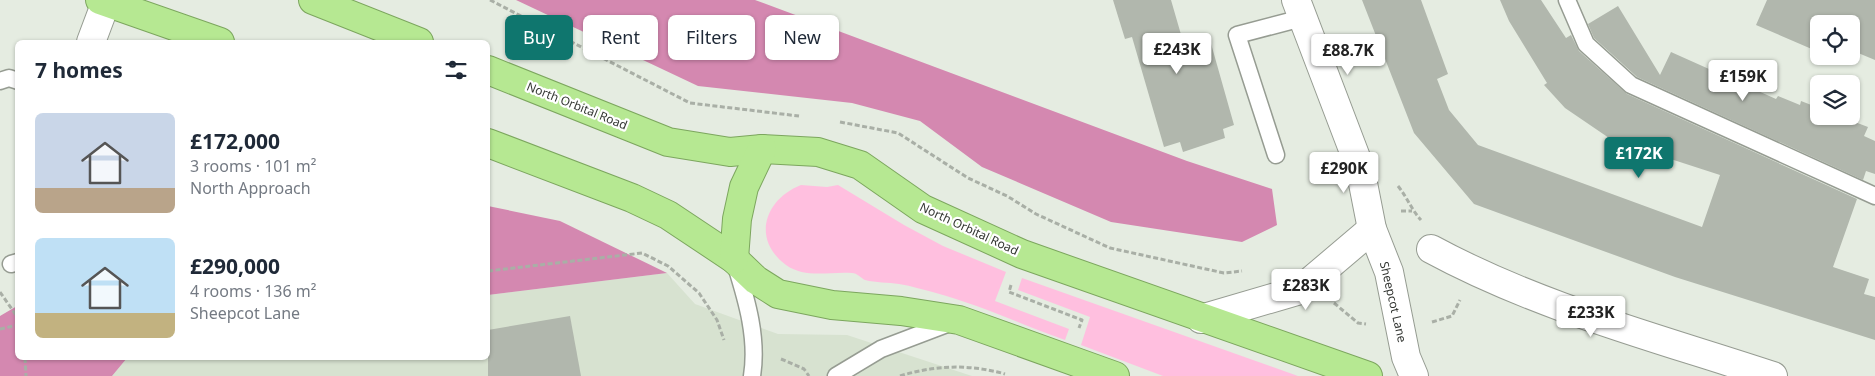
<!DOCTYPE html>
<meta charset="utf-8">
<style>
:root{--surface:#fff;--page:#f2f2f3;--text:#1f2937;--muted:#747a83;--accent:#0f766e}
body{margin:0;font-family:"Noto Sans",sans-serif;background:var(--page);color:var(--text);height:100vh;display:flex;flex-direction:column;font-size:19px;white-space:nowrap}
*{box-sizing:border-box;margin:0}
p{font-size:16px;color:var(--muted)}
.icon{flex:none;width:28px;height:28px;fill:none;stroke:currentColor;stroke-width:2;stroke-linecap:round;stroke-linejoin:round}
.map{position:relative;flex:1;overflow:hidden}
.details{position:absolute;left:15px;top:40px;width:475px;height:320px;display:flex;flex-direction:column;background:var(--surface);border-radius:8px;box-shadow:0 1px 4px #0004}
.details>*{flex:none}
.guide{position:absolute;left:505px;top:15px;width:475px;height:45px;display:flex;gap:10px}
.fabs{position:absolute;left:1810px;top:15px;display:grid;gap:10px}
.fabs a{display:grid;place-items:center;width:50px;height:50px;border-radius:8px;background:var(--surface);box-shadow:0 1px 4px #0004;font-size:25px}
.price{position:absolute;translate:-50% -42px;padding:0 11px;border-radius:5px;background:#fff;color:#222;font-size:16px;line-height:32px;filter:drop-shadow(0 1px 2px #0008)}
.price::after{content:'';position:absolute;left:50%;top:30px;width:15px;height:11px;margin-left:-8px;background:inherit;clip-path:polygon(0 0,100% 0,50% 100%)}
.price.active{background:var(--accent);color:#fff}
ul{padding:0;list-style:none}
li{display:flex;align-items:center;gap:15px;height:125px;padding:0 20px}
li span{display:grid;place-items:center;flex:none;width:140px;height:100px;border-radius:8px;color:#555}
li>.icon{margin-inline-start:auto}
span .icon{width:60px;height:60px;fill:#fffc;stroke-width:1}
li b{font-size:21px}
h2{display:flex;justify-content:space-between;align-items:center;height:60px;padding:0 20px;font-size:21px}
.tag{padding:0 18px;border-radius:8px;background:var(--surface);box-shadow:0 1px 4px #0004;font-size:18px;line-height:45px}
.tag.active{background:var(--accent);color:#fff}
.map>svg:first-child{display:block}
.built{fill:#d7e2d0}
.green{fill:#ffbfdf}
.forest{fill:#d488b0}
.building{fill:#b1b7ad}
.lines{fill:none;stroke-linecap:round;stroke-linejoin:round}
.service-casing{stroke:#969c92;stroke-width:19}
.minor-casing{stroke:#969c92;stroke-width:30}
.tertiary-casing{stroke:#969c92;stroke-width:30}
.trunk-casing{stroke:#7ca65e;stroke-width:30}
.path{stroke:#a9afa6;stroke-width:3;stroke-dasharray:5 2.5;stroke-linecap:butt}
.service{stroke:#fff;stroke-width:16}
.minor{stroke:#fff;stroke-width:28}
.tertiary{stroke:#fff;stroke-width:28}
.trunk{stroke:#b6e892;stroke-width:28}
.labels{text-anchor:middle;stroke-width:4.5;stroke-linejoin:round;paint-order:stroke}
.street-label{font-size:12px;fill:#333632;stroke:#fff}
</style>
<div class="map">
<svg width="1875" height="376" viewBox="0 0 1875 376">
<rect width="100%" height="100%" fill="#e5ece1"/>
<!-- built -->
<polygon class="built" points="667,273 695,304 778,334 847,335 972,376 112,376 127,358 488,358 488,295"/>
<!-- green -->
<g class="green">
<path d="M801,185L827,187L838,185L904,225L943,246L1006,272L995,301L1069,329L1065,340C1023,325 980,305 936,293C924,290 912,286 899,284C888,282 876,283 865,280C861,278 857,273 852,273C830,271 806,279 786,265C751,239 765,199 801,185Z"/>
<polygon points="1022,278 1298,376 1163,376 1081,345 1090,317 1018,290"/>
</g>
<!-- forest -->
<g class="forest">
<polygon points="516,0 755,0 1187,161 1272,189 1277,225 1242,242 1111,222 982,167 920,121 852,103 698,86"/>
<polygon points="488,206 560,221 667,273 488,295"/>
<polygon points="17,306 18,358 127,358 112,376 0,376 0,316"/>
</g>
<!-- building -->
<g class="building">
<polygon points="1113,0 1171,0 1182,38 1196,34 1199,44 1210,40 1234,125 1223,129 1225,138 1183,152 1180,142 1164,147 1132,37 1125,39"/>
<polygon points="1362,0 1421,0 1448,74 1437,79 1449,110 1478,145 1702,227 1720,175 1612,140 1565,108 1544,85 1547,83 1509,21 1500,0 1541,0 1566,38 1571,35 1579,51 1627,94 1857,199 1833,267 1869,279 1864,294 1875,297 1875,340 1675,277 1474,204 1414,133"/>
<polygon points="1767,0 1875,0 1875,60 1851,50 1851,24 1819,24 1819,40 1814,50 1756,25"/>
<polygon points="1618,6 1660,75 1671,52 1776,99 1778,96 1800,105 1801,101 1819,108 1819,116 1839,116 1868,127 1864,136 1875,141 1875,174 1866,171 1863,180 1637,77 1594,38 1588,24"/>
<polygon points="570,316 581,376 488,376 488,330"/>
</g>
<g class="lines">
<!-- service casing -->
<g class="service-casing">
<g id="service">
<polyline points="1567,0 1586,44 1631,85 1875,196"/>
<polyline points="0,81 9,78 18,81"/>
<polyline points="1276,155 1237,35 1302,18"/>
<polyline points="11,264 18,262"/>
<path d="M736,266C747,301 758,339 752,376"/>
<polyline points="836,376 881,349 952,322"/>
</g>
</g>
<!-- minor casing -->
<g class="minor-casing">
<g id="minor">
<polyline points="91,42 106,2"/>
<path d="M1431,249C1538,307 1658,338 1773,376"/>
</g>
</g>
<!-- tertiary casing -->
<g class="tertiary-casing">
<g id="tertiary">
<polyline points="1296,0 1360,168 1372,229 1389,272 1406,357 1414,376"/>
<polyline points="1201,319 1300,290 1372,229"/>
</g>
</g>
<!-- trunk casing -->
<g class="trunk-casing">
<g id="trunk">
<polyline points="100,0 220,42"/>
<polyline points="313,0 419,42"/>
<polyline points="488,70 668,142 730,152 762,149 818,152 860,165 923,209 1022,254 1368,376"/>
<polyline points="488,143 632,198 668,215 734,259 756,280 778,294 832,305 901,311 959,320 1115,376"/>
<polyline points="734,259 737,219 744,187 762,149"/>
</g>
</g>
<!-- path -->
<g class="path">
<polyline points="490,0 690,103 799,116"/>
<polyline points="840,122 898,133 968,178 1007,196 1036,214 1110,248 1224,273 1242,271"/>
<path d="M1398,186C1407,197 1411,209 1421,220"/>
<polyline points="1401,211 1412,211"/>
<polyline points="488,271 642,253 668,266 699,293 717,320 724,340"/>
<polyline points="1011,285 1009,292 1082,320 1079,328"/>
<polyline points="0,292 18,318"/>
<polyline points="1334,303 1358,323 1366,324"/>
<polyline points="1432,322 1452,316 1460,300"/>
<polyline points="0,329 18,325"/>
<polyline points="25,358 26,376"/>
<polyline points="781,359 804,369 809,376"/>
<path d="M900,376C935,365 970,364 1005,374"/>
</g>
<!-- service -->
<use href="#service" class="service"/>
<!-- minor -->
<use href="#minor" class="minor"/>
<!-- tertiary -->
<use href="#tertiary" class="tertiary"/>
<!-- trunk -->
<use href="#trunk" class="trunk"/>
</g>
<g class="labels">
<!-- street labels -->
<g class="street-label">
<text transform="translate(577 106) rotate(22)" y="4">North Orbital Road</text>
<text transform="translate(969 229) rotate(25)" y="4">North Orbital Road</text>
<text transform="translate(1393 302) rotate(77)" y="4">Sheepcot Lane</text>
</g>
</g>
</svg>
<div class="fabs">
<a><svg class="icon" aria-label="locate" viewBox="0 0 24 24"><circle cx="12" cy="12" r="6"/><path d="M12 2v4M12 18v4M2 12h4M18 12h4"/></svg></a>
<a><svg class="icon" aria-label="layers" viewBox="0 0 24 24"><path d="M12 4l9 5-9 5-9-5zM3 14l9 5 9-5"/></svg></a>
</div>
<b class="price" style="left:1177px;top:75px">£243K</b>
<b class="price" style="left:1348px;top:76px">£88.7K</b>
<b class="price" style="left:1743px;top:102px">£159K</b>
<b class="price active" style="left:1639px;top:179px">£172K</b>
<b class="price" style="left:1344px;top:194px">£290K</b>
<b class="price" style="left:1306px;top:311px">£283K</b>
<b class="price" style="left:1591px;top:338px">£233K</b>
<div class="guide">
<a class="tag active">Buy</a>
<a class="tag">Rent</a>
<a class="tag">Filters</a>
<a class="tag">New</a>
</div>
<section class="details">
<h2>7 homes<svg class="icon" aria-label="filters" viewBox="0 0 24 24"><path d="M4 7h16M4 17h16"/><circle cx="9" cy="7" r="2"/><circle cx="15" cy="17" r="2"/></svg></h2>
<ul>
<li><span style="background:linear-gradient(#c9d6e8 75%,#b9a48a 0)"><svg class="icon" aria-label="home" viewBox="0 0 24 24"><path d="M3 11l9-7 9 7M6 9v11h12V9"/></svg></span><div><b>£172,000</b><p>3 rooms · 101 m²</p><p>North Approach</p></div></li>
<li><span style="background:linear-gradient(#bfe0f5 75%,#c2b280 0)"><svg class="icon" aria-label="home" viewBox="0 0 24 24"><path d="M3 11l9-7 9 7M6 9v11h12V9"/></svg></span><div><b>£290,000</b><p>4 rooms · 136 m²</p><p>Sheepcot Lane</p></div></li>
</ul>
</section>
</div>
